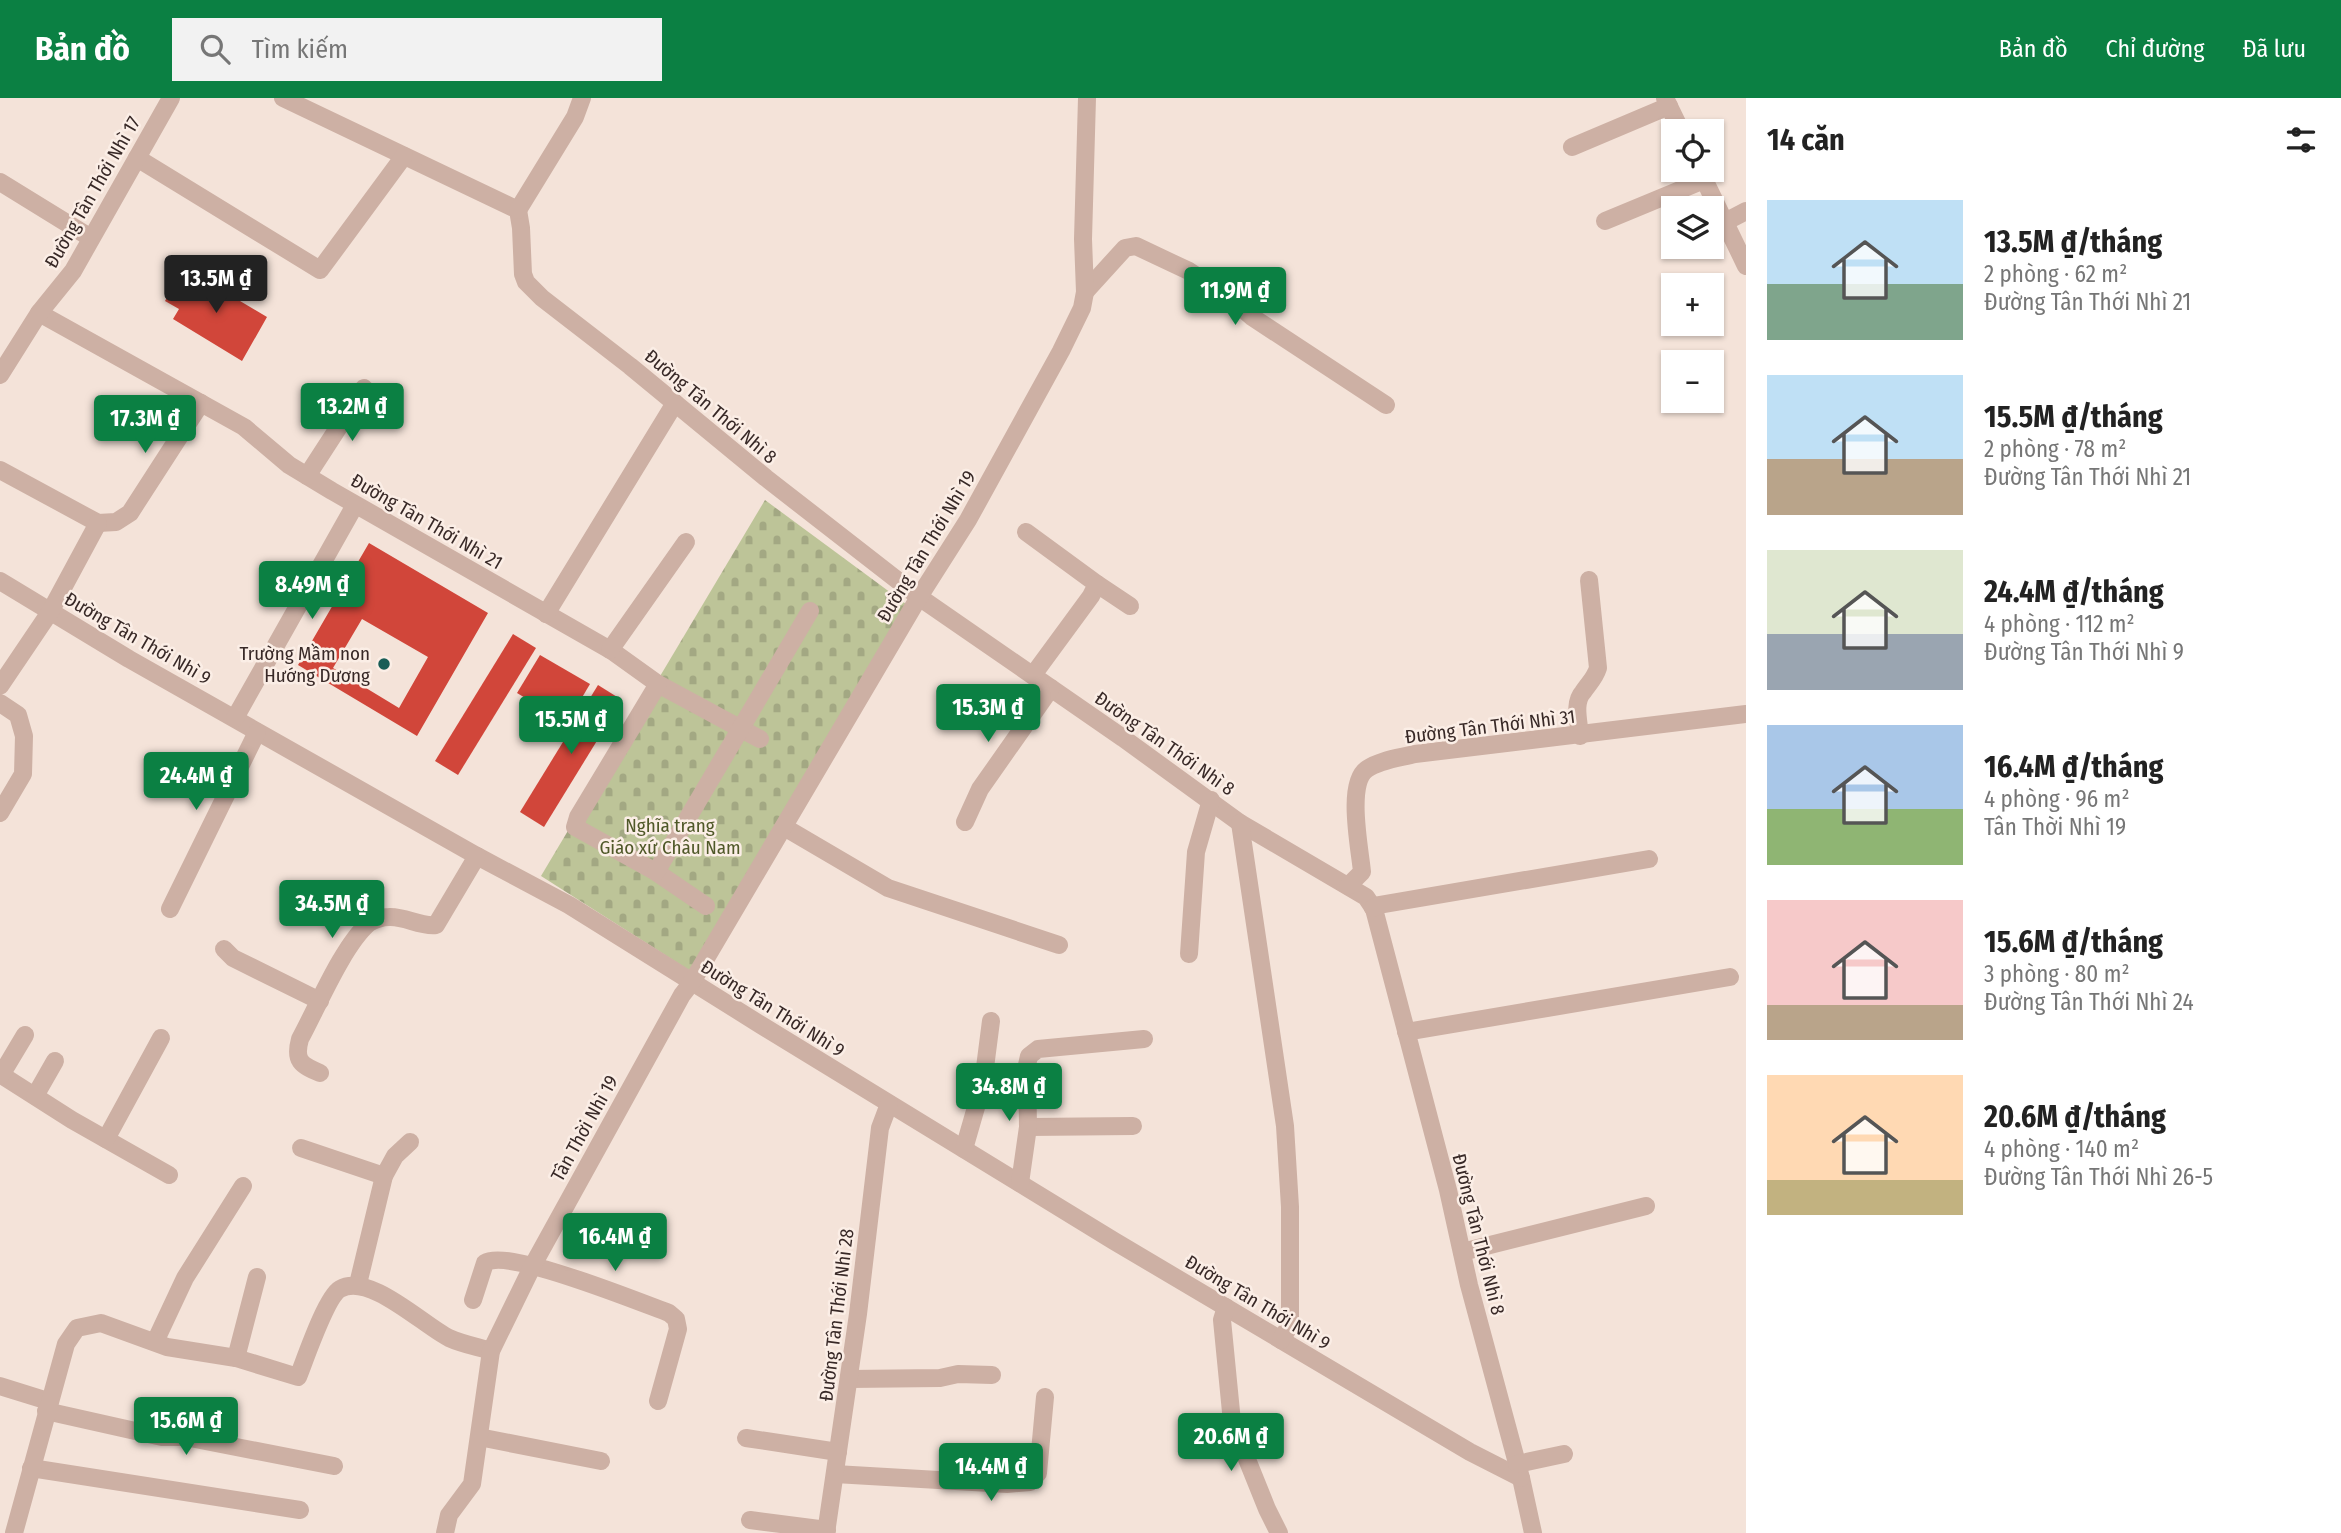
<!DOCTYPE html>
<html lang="vi">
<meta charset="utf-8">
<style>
:root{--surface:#fff;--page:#f2f2f2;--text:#222;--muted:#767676;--accent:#0b8043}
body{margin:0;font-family:"Fira Sans Condensed",sans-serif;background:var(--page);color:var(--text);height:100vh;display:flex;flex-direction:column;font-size:26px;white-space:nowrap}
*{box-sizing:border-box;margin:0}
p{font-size:23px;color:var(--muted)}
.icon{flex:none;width:38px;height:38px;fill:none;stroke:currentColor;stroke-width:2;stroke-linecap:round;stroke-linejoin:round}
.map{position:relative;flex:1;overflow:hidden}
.panel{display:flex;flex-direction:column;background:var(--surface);width:595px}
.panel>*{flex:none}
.tools{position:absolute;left:1661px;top:21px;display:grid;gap:14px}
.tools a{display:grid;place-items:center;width:63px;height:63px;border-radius:0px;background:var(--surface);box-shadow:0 2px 5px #0004;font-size:35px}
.price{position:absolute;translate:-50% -60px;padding:0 16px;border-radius:7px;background:var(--accent);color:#fff;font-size:23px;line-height:46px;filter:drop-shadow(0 2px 4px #0008)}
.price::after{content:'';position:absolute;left:50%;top:42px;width:21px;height:16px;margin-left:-10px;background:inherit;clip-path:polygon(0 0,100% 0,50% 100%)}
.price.on{background:#222;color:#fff}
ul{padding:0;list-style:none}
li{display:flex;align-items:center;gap:21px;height:175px;padding:0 21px}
li span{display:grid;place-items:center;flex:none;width:196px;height:140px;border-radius:0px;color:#555}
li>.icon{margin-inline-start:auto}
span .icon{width:84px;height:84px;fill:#fffc;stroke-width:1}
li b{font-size:30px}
h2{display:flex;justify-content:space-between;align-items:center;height:84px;padding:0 21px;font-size:30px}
header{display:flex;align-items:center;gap:42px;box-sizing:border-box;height:98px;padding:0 35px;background:var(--accent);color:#fff}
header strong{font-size:33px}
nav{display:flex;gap:38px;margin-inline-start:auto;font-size:24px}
.search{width:490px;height:63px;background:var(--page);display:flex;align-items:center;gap:18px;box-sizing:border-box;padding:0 24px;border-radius:0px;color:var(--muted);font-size:26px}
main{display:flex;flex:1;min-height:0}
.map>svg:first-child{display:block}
.cemetery{fill:url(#cemetery-stones)}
.building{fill:#d1463a;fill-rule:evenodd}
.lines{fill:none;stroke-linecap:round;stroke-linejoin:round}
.minor{stroke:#cdb0a4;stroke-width:18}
.poi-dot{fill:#185d56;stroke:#fbeee6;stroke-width:2.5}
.labels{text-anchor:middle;stroke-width:5;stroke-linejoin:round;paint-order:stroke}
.street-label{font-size:19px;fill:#382927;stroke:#fbeee6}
.poi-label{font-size:19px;fill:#382927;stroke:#fbeee6;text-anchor:end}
.park-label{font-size:19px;fill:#4f5828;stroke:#fbeee6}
</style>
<header>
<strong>Bản đồ</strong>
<div class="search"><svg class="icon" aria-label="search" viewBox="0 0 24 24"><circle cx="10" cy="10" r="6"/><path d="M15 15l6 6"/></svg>Tìm kiếm</div>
<nav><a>Bản đồ</a><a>Chỉ đường</a><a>Đã lưu</a></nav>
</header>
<main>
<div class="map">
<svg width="1746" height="1435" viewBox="0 0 1746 1435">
<defs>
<pattern id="cemetery-stones" width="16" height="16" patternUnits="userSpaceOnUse" patternTransform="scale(1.75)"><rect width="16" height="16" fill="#bdc498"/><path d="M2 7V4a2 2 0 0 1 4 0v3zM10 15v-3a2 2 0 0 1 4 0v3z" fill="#a3a883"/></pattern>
</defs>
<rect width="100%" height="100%" fill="#f4e3d9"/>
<!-- cemetery -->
<polygon class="cemetery" points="765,402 906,506 695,876 541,778"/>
<!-- building -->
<g class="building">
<polygon points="180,176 194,185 198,178 267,219 242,263 173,221 179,211 165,203"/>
<path d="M369,445L488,515L417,638L298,567ZM362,521L428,559L399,610L333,570Z"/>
<polygon points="513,536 536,550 458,677 435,663"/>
<polygon points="540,557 590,586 567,625 517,595"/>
<polygon points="598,587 622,602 544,729 520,714"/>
</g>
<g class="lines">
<!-- minor -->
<g class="minor">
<polyline points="283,0 518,112 521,130 523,176 526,184 542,200 630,268 766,380 919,499 1123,640 1240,725 1366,799 1374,811 1448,1092 1469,1187 1521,1380 1533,1435"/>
<polyline points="1665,0 1681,33"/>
<polyline points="1572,49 1669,8"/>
<polyline points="137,60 320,172 404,58"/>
<polyline points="1700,73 1746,168"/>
<polyline points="0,84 91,140"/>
<polyline points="518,112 575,19 582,0"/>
<polyline points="1605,123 1704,82"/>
<polyline points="1725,124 1746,113"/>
<polyline points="1085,194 1125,150 1136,148 1189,173 1229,199 1252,219 1386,307"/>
<polyline points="39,215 244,329 289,367 332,393 612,553 658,586 760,641"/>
<polyline points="0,277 39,215 73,173 171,0"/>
<polyline points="0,372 98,425"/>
<polyline points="307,378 364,290"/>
<polyline points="98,425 116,424 130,415 201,305"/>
<polyline points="1026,434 1097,486 1091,498 1033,577"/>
<polyline points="0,483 129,561 477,758 569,807 761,927 1114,1143 1470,1354 1521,1380"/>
<polyline points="1097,486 1130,508"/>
<polyline points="546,516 675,305"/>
<polyline points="610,552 686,444"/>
<polyline points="658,586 578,719 575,729 656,774 706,808"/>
<polyline points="0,588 50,514 98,425"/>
<polyline points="0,605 18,617 24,638 23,676 0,715"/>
<polyline points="235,620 355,407"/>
<path d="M1580,638C1579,624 1573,605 1583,594C1589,585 1595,580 1598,570L1589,482"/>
<polyline points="965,724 980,691 1051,590"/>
<polyline points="1240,725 1285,1028 1290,1109 1290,1227 1281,1242"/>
<polyline points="784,729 888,790 1059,847"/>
<polyline points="656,774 810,513"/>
<path d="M1348,788L1362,774C1360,751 1346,685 1367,671C1380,662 1399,660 1415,656L1746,616"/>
<polyline points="1373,810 1379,807 1649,761"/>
<polyline points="170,811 257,634"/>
<polyline points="224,851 233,860 320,903"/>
<polyline points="1189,856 1196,754 1211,702"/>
<polyline points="1406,934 1730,879"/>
<path d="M320,975C301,967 294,963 300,941C317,910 343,847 369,825C373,822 383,819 389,819C405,818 420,829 436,827L477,758"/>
<polyline points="0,976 72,1022 169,1077"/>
<polyline points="1,977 25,937"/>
<polyline points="35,998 55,963"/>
<polyline points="1028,1029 1133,1028"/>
<polyline points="106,1041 161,940"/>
<polyline points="301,1050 384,1078"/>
<polyline points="964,1051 983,985 991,923"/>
<polyline points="1020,1085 1028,1029 1027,967 1029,958 1038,951 1144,941"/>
<polyline points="1462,1154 1646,1108"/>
<polyline points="358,1186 384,1078 395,1058 410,1044"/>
<path d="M473,1202L485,1165C507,1150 639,1204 669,1215L676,1221L678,1231L658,1303"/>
<polyline points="1226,1209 1222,1222 1232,1324 1267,1411 1279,1435"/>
<polyline points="155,1244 185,1180 243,1088"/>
<polyline points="236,1260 257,1179"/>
<polyline points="849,1281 940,1280 958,1276 992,1277"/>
<polyline points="0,1288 48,1303"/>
<polyline points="46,1313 162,1339 185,1339 334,1368"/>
<polyline points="479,1339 601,1363"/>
<polyline points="746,1340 838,1354"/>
<polyline points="1517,1366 1564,1356"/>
<polyline points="31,1370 300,1412"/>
<polyline points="835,1376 1007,1386 1030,1384 1038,1375 1045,1299"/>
<polyline points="750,1422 827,1432"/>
<path d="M14,1435L66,1246L77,1230L101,1225L167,1249L236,1260L298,1279C305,1262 326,1199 340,1191C369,1174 423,1227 449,1240C462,1246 478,1249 491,1253"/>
<polyline points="445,1435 449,1417 472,1386 491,1253 533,1167 682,897 692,884 919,499 968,422 1061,253 1082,210 1085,194 1083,141 1087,0"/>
<polyline points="826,1435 858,1216 880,1030 889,1006"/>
</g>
</g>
<!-- markers -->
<circle class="poi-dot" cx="384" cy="566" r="7"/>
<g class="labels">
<!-- street labels -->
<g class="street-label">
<text transform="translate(92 94) rotate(-60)" y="7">Đường Tân Thới Nhì 17</text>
<text transform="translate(711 308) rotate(40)" y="7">Đường Tân Thới Nhì 8</text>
<text transform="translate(427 423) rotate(30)" y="7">Đường Tân Thới Nhì 21</text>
<text transform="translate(926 448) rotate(-59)" y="7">Đường Tân Thới Nhì 19</text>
<text transform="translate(138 540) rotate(30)" y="7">Đường Tân Thới Nhì 9</text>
<text transform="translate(1490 628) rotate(-7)" y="7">Đường Tân Thới Nhì 31</text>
<text transform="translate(1165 645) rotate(35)" y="7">Đường Tân Thới Nhì 8</text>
<text transform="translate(773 910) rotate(32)" y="7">Đường Tân Thới Nhì 9</text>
<text transform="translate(584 1030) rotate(-61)" y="7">Tân Thời Nhì 19</text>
<text transform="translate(1479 1136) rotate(76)" y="7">Đường Tân Thới Nhì 8</text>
<text transform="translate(1258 1204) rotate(31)" y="7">Đường Tân Thới Nhì 9</text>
<text transform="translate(836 1217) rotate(-83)" y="7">Đường Tân Thới Nhì 28</text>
</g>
<!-- poi labels -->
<g class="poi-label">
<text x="370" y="562">Trường Mầm non<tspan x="370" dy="22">Hướng Dương</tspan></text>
</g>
<!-- park labels -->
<g class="park-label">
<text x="670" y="734">Nghĩa trang<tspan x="670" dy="22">Giáo xứ Châu Nam</tspan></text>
</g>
</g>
</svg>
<div class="tools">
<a><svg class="icon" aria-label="locate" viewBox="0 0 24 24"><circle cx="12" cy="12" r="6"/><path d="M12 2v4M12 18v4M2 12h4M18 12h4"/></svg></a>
<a><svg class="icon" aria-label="layers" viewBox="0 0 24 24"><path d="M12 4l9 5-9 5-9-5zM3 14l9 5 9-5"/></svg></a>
<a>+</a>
<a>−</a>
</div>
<b class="price on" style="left:216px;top:217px">13.5M ₫</b>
<b class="price" style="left:1235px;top:229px">11.9M ₫</b>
<b class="price" style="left:352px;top:345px">13.2M ₫</b>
<b class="price" style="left:145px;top:357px">17.3M ₫</b>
<b class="price" style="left:312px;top:523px">8.49M ₫</b>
<b class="price" style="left:988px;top:646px">15.3M ₫</b>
<b class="price" style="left:571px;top:658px">15.5M ₫</b>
<b class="price" style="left:196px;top:714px">24.4M ₫</b>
<b class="price" style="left:332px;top:842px">34.5M ₫</b>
<b class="price" style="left:1009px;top:1025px">34.8M ₫</b>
<b class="price" style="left:615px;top:1175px">16.4M ₫</b>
<b class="price" style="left:186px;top:1359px">15.6M ₫</b>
<b class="price" style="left:1231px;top:1375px">20.6M ₫</b>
<b class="price" style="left:991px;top:1405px">14.4M ₫</b>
</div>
<section class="panel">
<h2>14 căn<svg class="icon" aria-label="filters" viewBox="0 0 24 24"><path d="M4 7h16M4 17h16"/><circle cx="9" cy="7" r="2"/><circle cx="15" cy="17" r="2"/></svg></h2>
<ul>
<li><span style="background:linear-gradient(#bfe0f5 60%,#7fa58c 0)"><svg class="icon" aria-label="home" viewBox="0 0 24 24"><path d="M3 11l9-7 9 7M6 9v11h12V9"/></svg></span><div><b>13.5M ₫/tháng</b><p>2 phòng · 62 m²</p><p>Đường Tân Thới Nhì 21</p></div></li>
<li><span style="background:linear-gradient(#bfe0f5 60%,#b9a48a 0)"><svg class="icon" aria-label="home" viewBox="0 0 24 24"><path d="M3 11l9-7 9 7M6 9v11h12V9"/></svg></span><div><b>15.5M ₫/tháng</b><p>2 phòng · 78 m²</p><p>Đường Tân Thới Nhì 21</p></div></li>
<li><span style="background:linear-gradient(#dfe7d0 60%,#9aa5b1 0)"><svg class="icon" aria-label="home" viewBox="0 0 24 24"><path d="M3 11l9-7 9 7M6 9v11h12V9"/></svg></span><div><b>24.4M ₫/tháng</b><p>4 phòng · 112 m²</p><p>Đường Tân Thới Nhì 9</p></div></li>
<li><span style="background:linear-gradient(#a9c7e8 60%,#8fb573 0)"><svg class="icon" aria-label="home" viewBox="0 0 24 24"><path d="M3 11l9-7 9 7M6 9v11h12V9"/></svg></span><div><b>16.4M ₫/tháng</b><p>4 phòng · 96 m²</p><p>Tân Thời Nhì 19</p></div></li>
<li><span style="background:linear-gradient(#f6c9c9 75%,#b9a48a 0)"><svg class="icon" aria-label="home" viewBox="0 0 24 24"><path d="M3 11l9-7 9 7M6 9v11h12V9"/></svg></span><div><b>15.6M ₫/tháng</b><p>3 phòng · 80 m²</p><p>Đường Tân Thới Nhì 24</p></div></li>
<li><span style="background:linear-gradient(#ffd9b3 75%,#c2b280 0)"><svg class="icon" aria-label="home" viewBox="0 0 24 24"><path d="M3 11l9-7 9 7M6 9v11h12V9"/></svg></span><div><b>20.6M ₫/tháng</b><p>4 phòng · 140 m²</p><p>Đường Tân Thới Nhì 26-5</p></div></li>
</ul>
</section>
</main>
